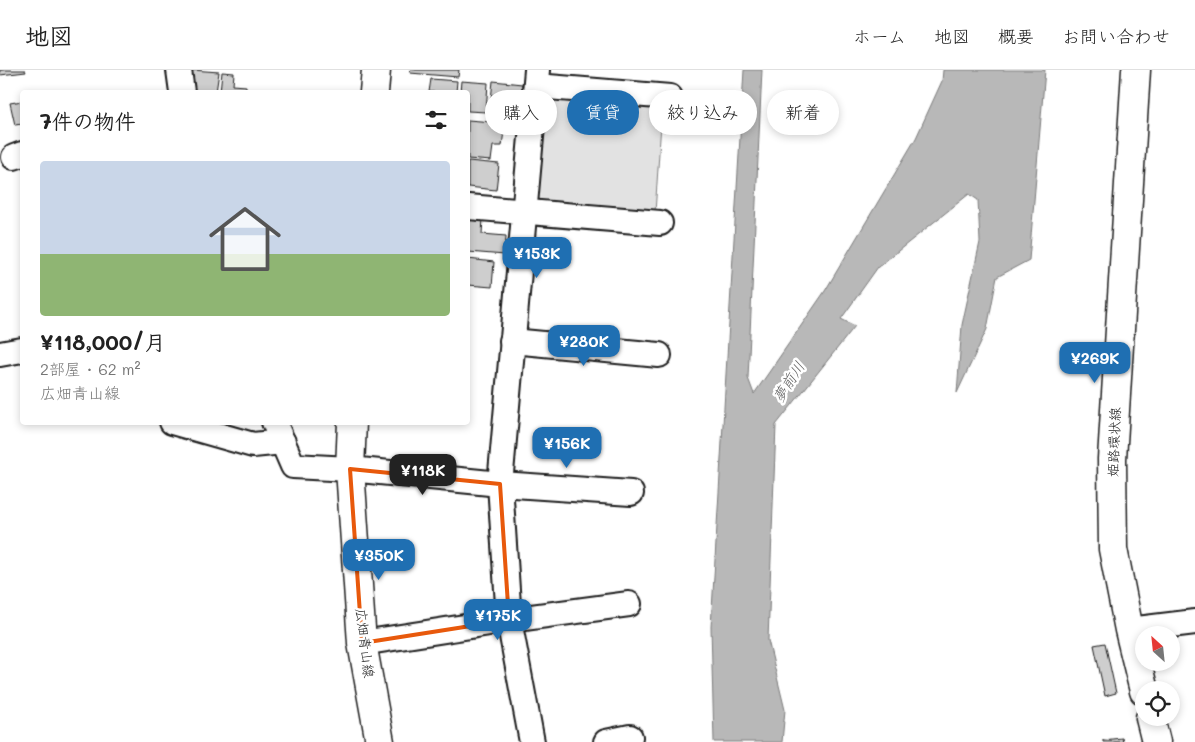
<!DOCTYPE html>
<html lang="ja">
<meta charset="utf-8">
<style>
:root{--surface:#fff;--page:#f2f2f2;--text:#222;--muted:#767676;--line:#e0e0e0;--accent:#1f6fb2}
body{margin:0;font-family:Mali,"Klee One",sans-serif;background:var(--page);color:var(--text);height:100vh;display:flex;flex-direction:column;font-size:19px;white-space:nowrap}
*{box-sizing:border-box;margin:0}
p{font-size:16px;color:var(--muted)}
.icon{flex:none;width:28px;height:28px;fill:none;stroke:currentColor;stroke-width:2;stroke-linecap:round;stroke-linejoin:round}
.map{position:relative;flex:1;overflow:hidden}
.details{position:absolute;left:20px;top:20px;width:450px;height:335px;display:flex;flex-direction:column;background:var(--surface);border-radius:5px;box-shadow:0 2px 8px #0003}
.details>*{flex:none}
.hud{position:absolute;left:485px;top:20px;width:475px;height:45px;display:flex;gap:10px}
.needle{width:32px;rotate:333deg}
.tools{position:absolute;left:1135px;top:556px;display:grid;gap:10px}
.tools a{display:grid;place-items:center;width:45px;height:45px;border-radius:50%;background:var(--surface);box-shadow:0 2px 8px #0003;font-size:25px}
.price{position:absolute;translate:-50% -42px;padding:0 11px;border-radius:10px;background:var(--accent);color:#fff;font-size:16px;line-height:32px;filter:drop-shadow(0 1px 2px #0008)}
.price::after{content:'';position:absolute;left:50%;top:30px;width:15px;height:11px;margin-left:-8px;background:inherit;clip-path:polygon(0 0,100% 0,50% 100%)}
.price.active{background:#222;color:#fff}
ul{padding:0;list-style:none}
li{display:grid;align-content:center;gap:10px;height:265px;padding:0 20px}
li span{display:grid;place-items:center;height:155px;border-radius:5px;color:#555}
li>.icon{margin-inline-start:auto}
span .icon{width:90px;height:90px;fill:#fffc;stroke-width:1}
li b{font-size:21px}
h2{display:flex;justify-content:space-between;align-items:center;height:60px;padding:0 20px;font-size:21px}
.pill{padding:0 18px;border-radius:22px;background:var(--surface);box-shadow:0 2px 8px #0003;font-size:18px;line-height:45px}
.pill.active{background:var(--accent);color:#fff}
header{display:flex;align-items:center;gap:30px;box-sizing:border-box;height:70px;padding:0 25px;background:var(--surface);border-bottom:1px solid var(--line)}
header strong{font-size:24px}
nav{display:flex;gap:28px;margin-inline-start:auto;font-size:18px}
.map>svg:first-child{display:block}
.green{fill:#e2e2e2;stroke:#7f7f7f}
.water{fill:#b8b8b8;stroke:#7a7a7a}
.building{fill:#cecece;stroke:#1c1c1c}
.lines{fill:none;stroke-linecap:round;stroke-linejoin:round}
.minor-casing{stroke:#1c1c1c;stroke-width:28}
.secondary-casing{stroke:#1c1c1c;stroke-width:31}
.minor{stroke:#fff;stroke-width:24}
.secondary{stroke:#fff;stroke-width:28}
.marked{fill:none;stroke:#e8590c;stroke-width:4;stroke-linejoin:round}
.labels{text-anchor:middle;stroke-width:5;stroke-linejoin:round;paint-order:stroke}
.street-label{font-size:14px;fill:#1c1c1c;stroke:#fff}
.water-label{font-size:15px;font-style:italic;fill:#5a5a5a;stroke:#fff}
</style>
<header>
<strong>地図</strong>
<nav><a>ホーム</a><a>地図</a><a>概要</a><a>お問い合わせ</a></nav>
</header>
<div class="map">
<svg width="1195" height="672" viewBox="0 0 1195 672">
<rect width="100%" height="100%" fill="#fff"/>
<filter id="ink" filterUnits="userSpaceOnUse"><feTurbulence type="fractalNoise" baseFrequency=".02" numOctaves="2"/><feDisplacementMap in="SourceGraphic" scale="10" xChannelSelector="R" yChannelSelector="G"/><feConvolveMatrix kernelMatrix="1 2 1 2 8 2 1 2 1" color-interpolation-filters="sRGB"/></filter>
<g filter="url(#ink)">
<!-- green -->
<polygon class="green" points="552,27 662,38 655,143 543,135 535,123 543,37"/>
<!-- water -->
<polygon class="water" points="744,0 762,0 748,308 754,324 825,221 916,68 942,11 943,0 1045,0 1029,190 997,207 987,259 957,323 962,255 980,172 978,130 969,124 878,197 841,249 855,256 776,355 768,570 785,640 782,672 714,672 711,557"/>
<!-- building -->
<g class="building">
<polygon points="0,0 25,0 26,2 0,5"/>
<polygon points="192,0 219,2 216,22 190,22"/>
<polygon points="411,0 459,0 458,7 410,3"/>
<polygon points="222,2 234,3 233,15 246,16 246,22 220,22"/>
<polygon points="431,9 457,11 456,22 429,22"/>
<polygon points="461,11 488,13 486,42 468,41 468,22 460,22"/>
<polygon points="493,11 522,14 520,41 490,39"/>
<polygon points="22,31 22,54 15,55 10,33"/>
<polygon points="468,50 505,53 502,76 493,76 491,91 468,89"/>
<polygon points="468,91 499,94 496,120 468,117"/>
<polygon points="468,146 483,148 482,164 506,166 505,185 468,182"/>
<polygon points="468,189 494,192 492,217 468,215"/>
<polygon points="1105,573 1116,623 1105,626 1094,575"/>
<polygon points="1122,668 1123,672 1103,672 1103,670"/>
</g>
<g class="lines">
<!-- minor casing -->
<g class="minor-casing">
<g id="minor">
<polyline points="179,0 182,22"/>
<polyline points="536,16 670,27"/>
<polyline points="14,87 22,84"/>
<polyline points="468,137 660,153"/>
<polyline points="512,271 659,285"/>
<polyline points="0,284 22,280"/>
<polyline points="172,352 253,375 283,372"/>
<polyline points="274,352 293,396 350,399 500,414 631,423"/>
<polyline points="1129,560 1195,552"/>
<polyline points="362,573 509,550 629,534"/>
<polyline points="532,672 509,550 500,414 537,0"/>
<polyline points="606,672 630,667"/>
</g>
</g>
<!-- secondary casing -->
<g class="secondary-casing">
<g id="secondary">
<polyline points="1136,0 1112,389 1113,479 1129,560 1144,621"/>
<polyline points="374,22 376,0"/>
<polyline points="352,352 350,399 362,573 380,672"/>
<polyline points="1150,648 1156,672"/>
</g>
</g>
<!-- minor -->
<use href="#minor" class="minor"/>
<!-- secondary -->
<use href="#secondary" class="secondary"/>
</g>
</g>
<!-- marked area -->
<path class="marked" d="M350,399L500,414L509,550L362,573Z"/>
<g class="labels">
<!-- street labels -->
<g class="street-label">
<text transform="translate(1114 372) rotate(-88)" y="5">姫路環状線</text>
<text transform="translate(365 573) rotate(83)" y="5">広畑青山線</text>
</g>
<!-- water labels -->
<g class="water-label">
<text transform="translate(789 312) rotate(-57)" y="5">夢前川</text>
</g>
</g>
</svg>
<div class="tools">
<a><svg class="needle" viewBox="-14 -14 28 28"><path d="M0-13l5 13h-10z" fill="#e53935"/><path d="M0 13l5-13h-10z" fill="#767676"/></svg></a>
<a><svg class="icon" aria-label="locate" viewBox="0 0 24 24"><circle cx="12" cy="12" r="6"/><path d="M12 2v4M12 18v4M2 12h4M18 12h4"/></svg></a>
</div>
<b class="price" style="left:537px;top:209px">¥153K</b>
<b class="price" style="left:584px;top:297px">¥280K</b>
<b class="price" style="left:1095px;top:314px">¥269K</b>
<b class="price" style="left:567px;top:399px">¥156K</b>
<b class="price active" style="left:423px;top:426px">¥118K</b>
<b class="price" style="left:379px;top:511px">¥350K</b>
<b class="price" style="left:498px;top:571px">¥175K</b>
<div class="hud">
<a class="pill">購入</a>
<a class="pill active">賃貸</a>
<a class="pill">絞り込み</a>
<a class="pill">新着</a>
</div>
<section class="details">
<h2>7件の物件<svg class="icon" aria-label="filters" viewBox="0 0 24 24"><path d="M4 7h16M4 17h16"/><circle cx="9" cy="7" r="2"/><circle cx="15" cy="17" r="2"/></svg></h2>
<ul>
<li><span style="background:linear-gradient(#c9d6e8 60%,#8fb573 0)"><svg class="icon" aria-label="home" viewBox="0 0 24 24"><path d="M3 11l9-7 9 7M6 9v11h12V9"/></svg></span><div><b>¥118,000/月</b><p>2部屋 · 62 m²</p><p>広畑青山線</p></div></li>
</ul>
</section>
</div>
